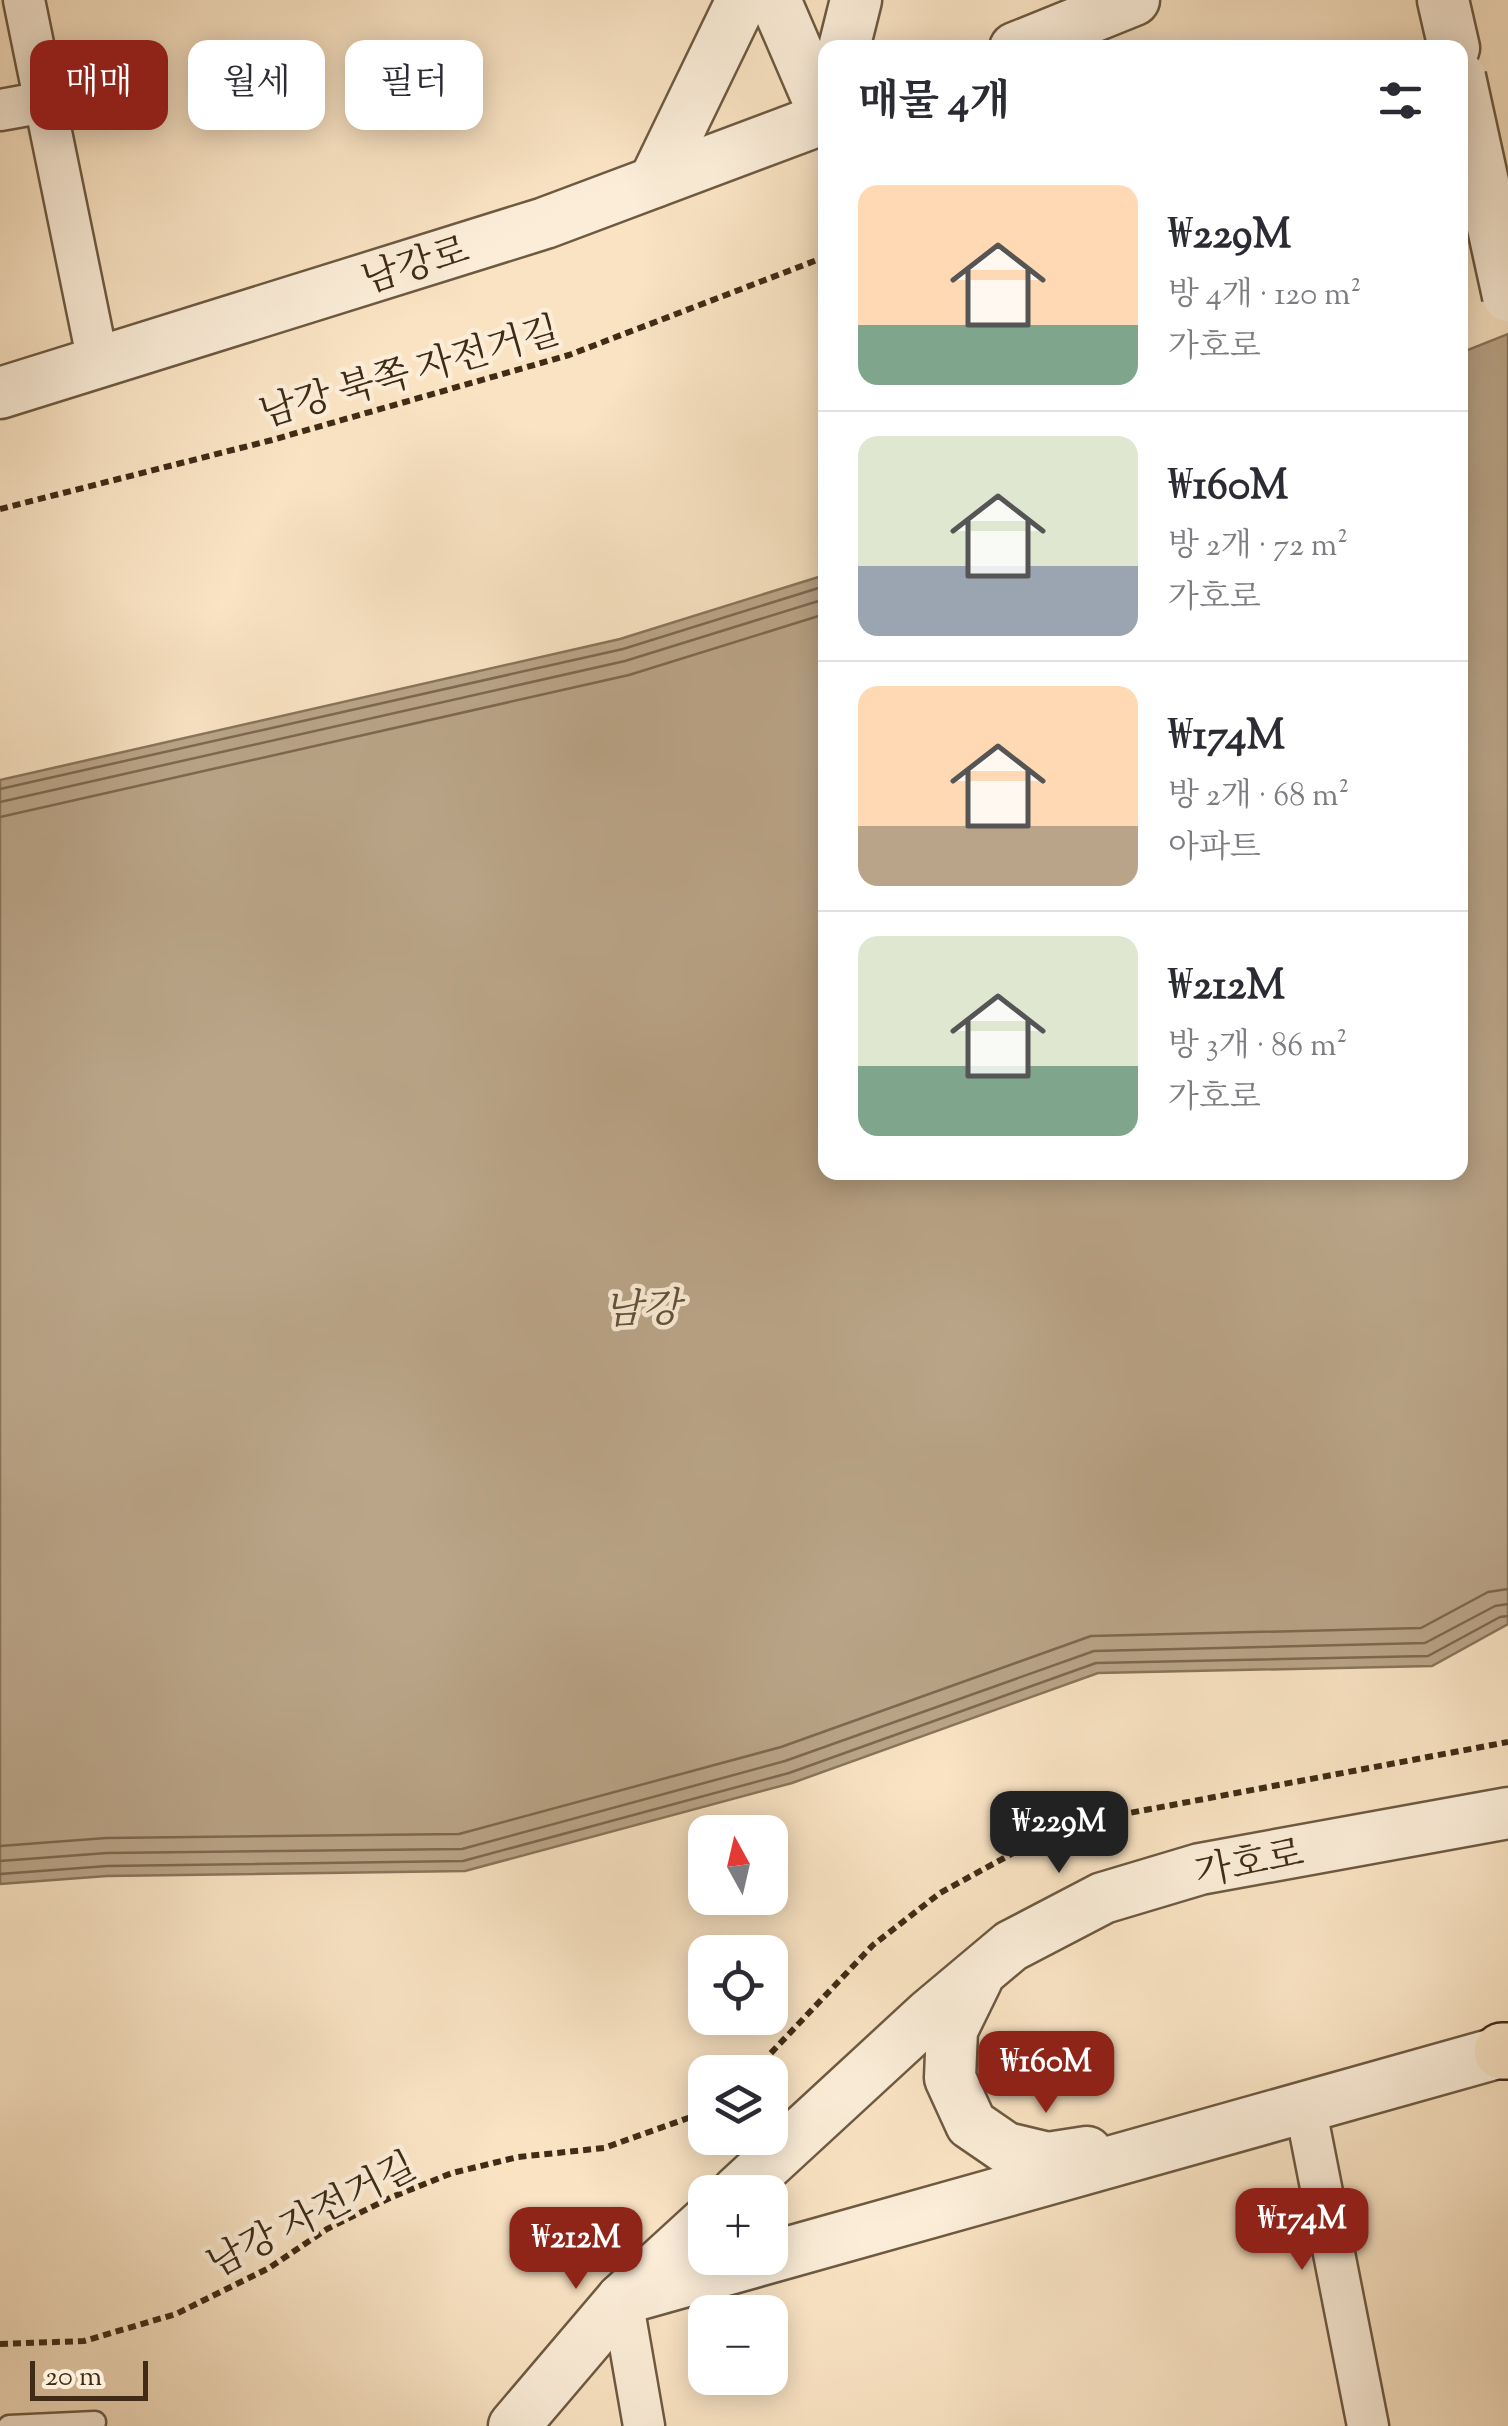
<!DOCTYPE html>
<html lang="ko">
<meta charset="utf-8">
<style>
:root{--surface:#fff;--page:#f7f7f7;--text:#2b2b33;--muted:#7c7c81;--line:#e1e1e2;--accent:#8f2418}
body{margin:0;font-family:"Sorts Mill Goudy","Noto Serif KR",serif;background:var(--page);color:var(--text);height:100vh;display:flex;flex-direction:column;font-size:38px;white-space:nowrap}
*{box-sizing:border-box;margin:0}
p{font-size:32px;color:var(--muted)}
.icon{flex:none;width:55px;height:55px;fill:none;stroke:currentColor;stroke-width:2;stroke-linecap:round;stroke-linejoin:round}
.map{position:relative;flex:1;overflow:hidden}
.details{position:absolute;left:818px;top:40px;width:650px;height:1140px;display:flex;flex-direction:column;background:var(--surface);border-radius:20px;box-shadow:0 5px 25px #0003}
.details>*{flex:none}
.top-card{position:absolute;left:30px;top:40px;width:638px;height:90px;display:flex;gap:20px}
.needle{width:65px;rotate:352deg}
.controls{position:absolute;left:688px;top:1815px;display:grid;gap:20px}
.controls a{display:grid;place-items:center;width:100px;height:100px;border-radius:20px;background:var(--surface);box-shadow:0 5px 25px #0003;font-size:50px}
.scale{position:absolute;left:30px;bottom:25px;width:118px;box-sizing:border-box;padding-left:10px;border:5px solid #402c16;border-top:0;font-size:28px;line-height:35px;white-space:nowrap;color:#402c16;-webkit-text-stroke:8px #fbedd8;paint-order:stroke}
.price{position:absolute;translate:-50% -85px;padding:0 22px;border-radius:20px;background:var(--accent);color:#fff;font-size:32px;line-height:65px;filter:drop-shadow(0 2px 5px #0008)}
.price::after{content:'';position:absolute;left:50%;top:60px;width:30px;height:22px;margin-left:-15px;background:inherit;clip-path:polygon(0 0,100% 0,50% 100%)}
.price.current{background:#222;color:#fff}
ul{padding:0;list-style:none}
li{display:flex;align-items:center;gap:30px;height:250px;padding:0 40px}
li+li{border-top:2px solid var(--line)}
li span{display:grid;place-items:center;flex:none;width:280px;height:200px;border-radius:20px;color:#555}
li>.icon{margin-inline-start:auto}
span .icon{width:120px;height:120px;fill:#fffc;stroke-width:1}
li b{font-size:42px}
h2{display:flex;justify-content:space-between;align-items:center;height:120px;padding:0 40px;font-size:42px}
.pill{padding:0 35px;border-radius:20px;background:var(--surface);box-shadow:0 5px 25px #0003;font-size:35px;line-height:90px}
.pill.current{background:var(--accent);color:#fff}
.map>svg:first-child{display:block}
.water{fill:#baa588;stroke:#89755a;stroke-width:2.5}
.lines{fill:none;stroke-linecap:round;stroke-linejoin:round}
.shore{stroke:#7d684f;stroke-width:2.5}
.service-casing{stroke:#6e5a41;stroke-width:25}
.minor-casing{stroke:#6e5a41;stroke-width:45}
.tertiary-casing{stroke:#6e5a41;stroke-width:55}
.motorway-casing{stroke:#402c16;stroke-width:60}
.path{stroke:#402c16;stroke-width:6;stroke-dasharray:8 5;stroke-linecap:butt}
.service{stroke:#fbedd8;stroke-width:20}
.minor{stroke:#fbedd8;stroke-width:40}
.tertiary{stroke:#fbedd8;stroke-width:50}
.motorway{stroke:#f9e3c3;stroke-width:55}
.tertiary-bridge-casing{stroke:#6e5a41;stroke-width:55;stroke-linecap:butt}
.tertiary-bridge{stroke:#fbedd8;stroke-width:50}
.labels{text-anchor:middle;stroke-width:9;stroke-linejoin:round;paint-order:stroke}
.street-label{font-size:38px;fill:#402c16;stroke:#fbedd8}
.water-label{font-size:40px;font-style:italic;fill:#655038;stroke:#fbedd8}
</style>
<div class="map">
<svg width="1508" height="2426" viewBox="0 0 1508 2426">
<rect width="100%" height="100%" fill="#f9e3c3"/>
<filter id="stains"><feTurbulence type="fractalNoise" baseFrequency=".002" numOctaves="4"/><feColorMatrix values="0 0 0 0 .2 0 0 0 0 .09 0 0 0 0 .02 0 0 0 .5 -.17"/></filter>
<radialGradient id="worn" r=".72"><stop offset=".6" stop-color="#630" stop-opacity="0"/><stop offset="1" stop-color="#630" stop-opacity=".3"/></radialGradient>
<!-- water -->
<polygon class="water" points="1508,334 1508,1624 1432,1666 1098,1673 792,1783 465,1871 107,1876 0,1884 0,780 620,639 825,575 825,1172 1460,1172 1460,353"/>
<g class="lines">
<!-- shore -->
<g class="shore">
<polyline points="0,789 623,649 825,586"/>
<polyline points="0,802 625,661 825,599"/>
<polyline points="0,817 629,675 825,614"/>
<polyline points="0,1846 106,1838 459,1834 781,1747 1091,1636 1421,1628 1488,1592 1508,1589"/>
<polyline points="0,1861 107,1853 462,1849 785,1761 1094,1651 1425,1643 1495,1606 1508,1604"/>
<polyline points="0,1874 107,1866 463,1861 789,1773 1096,1663 1428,1656 1500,1617 1508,1616"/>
</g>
<!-- service casing -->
<g class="service-casing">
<polyline id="service" points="9,2426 95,2422"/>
</g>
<!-- minor casing -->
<g class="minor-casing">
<g id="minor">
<polyline points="24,0 98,362"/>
<polyline points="0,110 45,102"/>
<polyline points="1305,2106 1368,2426"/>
<polyline points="622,2299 644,2426"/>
</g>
</g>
<!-- tertiary casing -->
<g class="tertiary-casing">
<g id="tertiary">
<polyline points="775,0 825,116"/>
<polyline points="1443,0 1454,48"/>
<polyline points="844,48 856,0"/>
<polyline points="1015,48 1134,0"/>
<polyline points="654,182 742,0"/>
<polyline points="0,393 545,223 825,118"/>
<polyline points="977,1979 952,2030 950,2078 971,2124 1006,2148 1048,2158 1087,2152"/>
<polyline points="737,2192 930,2014 1011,1946 1103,1898 1200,1869 1508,1813"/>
<polyline points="622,2299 1508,2050"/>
<polyline points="514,2426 622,2299 705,2223"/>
</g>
</g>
<!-- motorway casing -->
<g class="motorway-casing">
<polyline id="motorway" points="1502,2051 1508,2051"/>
</g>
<!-- path -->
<g class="path">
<polyline points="0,509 272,440 569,355 825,257"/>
<polyline points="753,2072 873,1945 940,1893 1015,1852 1108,1817 1508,1742"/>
<polyline points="0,2344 84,2341 176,2314 269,2268 327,2229 392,2197 452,2173 518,2157 604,2148 705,2112"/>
</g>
<!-- service -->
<use href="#service" class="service"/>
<!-- minor -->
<use href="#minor" class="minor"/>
<!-- tertiary -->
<use href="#tertiary" class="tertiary"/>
<!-- motorway -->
<use href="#motorway" class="motorway"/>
<!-- tertiary-bridge casing -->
<g class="tertiary-bridge-casing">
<polyline id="tertiary-bridge" points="1460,77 1508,296"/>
</g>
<!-- tertiary-bridge -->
<use href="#tertiary-bridge" class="tertiary-bridge"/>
</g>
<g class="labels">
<!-- street labels -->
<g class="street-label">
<text transform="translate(415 264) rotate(-17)" y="13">남강로</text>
<text transform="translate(409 371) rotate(-16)" y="13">남강 북쪽 자전거길</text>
<text transform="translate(1249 1862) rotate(-11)" y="13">가호로</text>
<text transform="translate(311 2214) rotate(-27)" y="13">남강 자전거길</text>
</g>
<!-- water labels -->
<g class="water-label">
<text transform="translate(642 1308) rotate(-2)" y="14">남강</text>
</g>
</g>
<rect width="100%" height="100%" filter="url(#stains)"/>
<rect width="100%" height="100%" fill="url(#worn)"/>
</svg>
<div class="controls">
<a><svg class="needle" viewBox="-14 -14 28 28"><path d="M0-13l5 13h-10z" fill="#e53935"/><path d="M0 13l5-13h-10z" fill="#7c7c81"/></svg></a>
<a><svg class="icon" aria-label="locate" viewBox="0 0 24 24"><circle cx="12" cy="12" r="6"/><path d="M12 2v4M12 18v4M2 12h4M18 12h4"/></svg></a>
<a><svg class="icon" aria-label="layers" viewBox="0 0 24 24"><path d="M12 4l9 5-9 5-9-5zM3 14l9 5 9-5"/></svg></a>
<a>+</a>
<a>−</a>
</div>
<div class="scale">20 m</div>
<b class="price current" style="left:1059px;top:1876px">₩229M</b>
<b class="price" style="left:1046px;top:2116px">₩160M</b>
<b class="price" style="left:1302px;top:2273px">₩174M</b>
<b class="price" style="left:576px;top:2292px">₩212M</b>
<div class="top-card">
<a class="pill current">매매</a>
<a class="pill">월세</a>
<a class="pill">필터</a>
</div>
<section class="details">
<h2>매물 4개<svg class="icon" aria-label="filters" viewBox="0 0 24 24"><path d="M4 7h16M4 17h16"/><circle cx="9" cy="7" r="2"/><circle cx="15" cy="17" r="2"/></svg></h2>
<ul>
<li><span style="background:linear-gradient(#ffd9b3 70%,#7fa58c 0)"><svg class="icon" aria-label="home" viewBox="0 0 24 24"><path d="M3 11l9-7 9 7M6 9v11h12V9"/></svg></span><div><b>₩229M</b><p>방 4개 · 120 m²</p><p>가호로</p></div></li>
<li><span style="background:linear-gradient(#dfe7d0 65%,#9aa5b1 0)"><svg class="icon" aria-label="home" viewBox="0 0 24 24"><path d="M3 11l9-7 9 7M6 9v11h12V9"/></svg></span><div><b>₩160M</b><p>방 2개 · 72 m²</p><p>가호로</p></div></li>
<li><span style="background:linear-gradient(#ffd9b3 70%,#b9a48a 0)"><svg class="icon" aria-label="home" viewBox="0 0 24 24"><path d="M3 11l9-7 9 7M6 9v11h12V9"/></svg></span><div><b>₩174M</b><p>방 2개 · 68 m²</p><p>아파트</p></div></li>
<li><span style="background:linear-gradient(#dfe7d0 65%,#7fa58c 0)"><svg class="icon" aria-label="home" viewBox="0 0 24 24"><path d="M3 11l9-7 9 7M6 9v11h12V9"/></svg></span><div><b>₩212M</b><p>방 3개 · 86 m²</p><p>가호로</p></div></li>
</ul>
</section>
</div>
